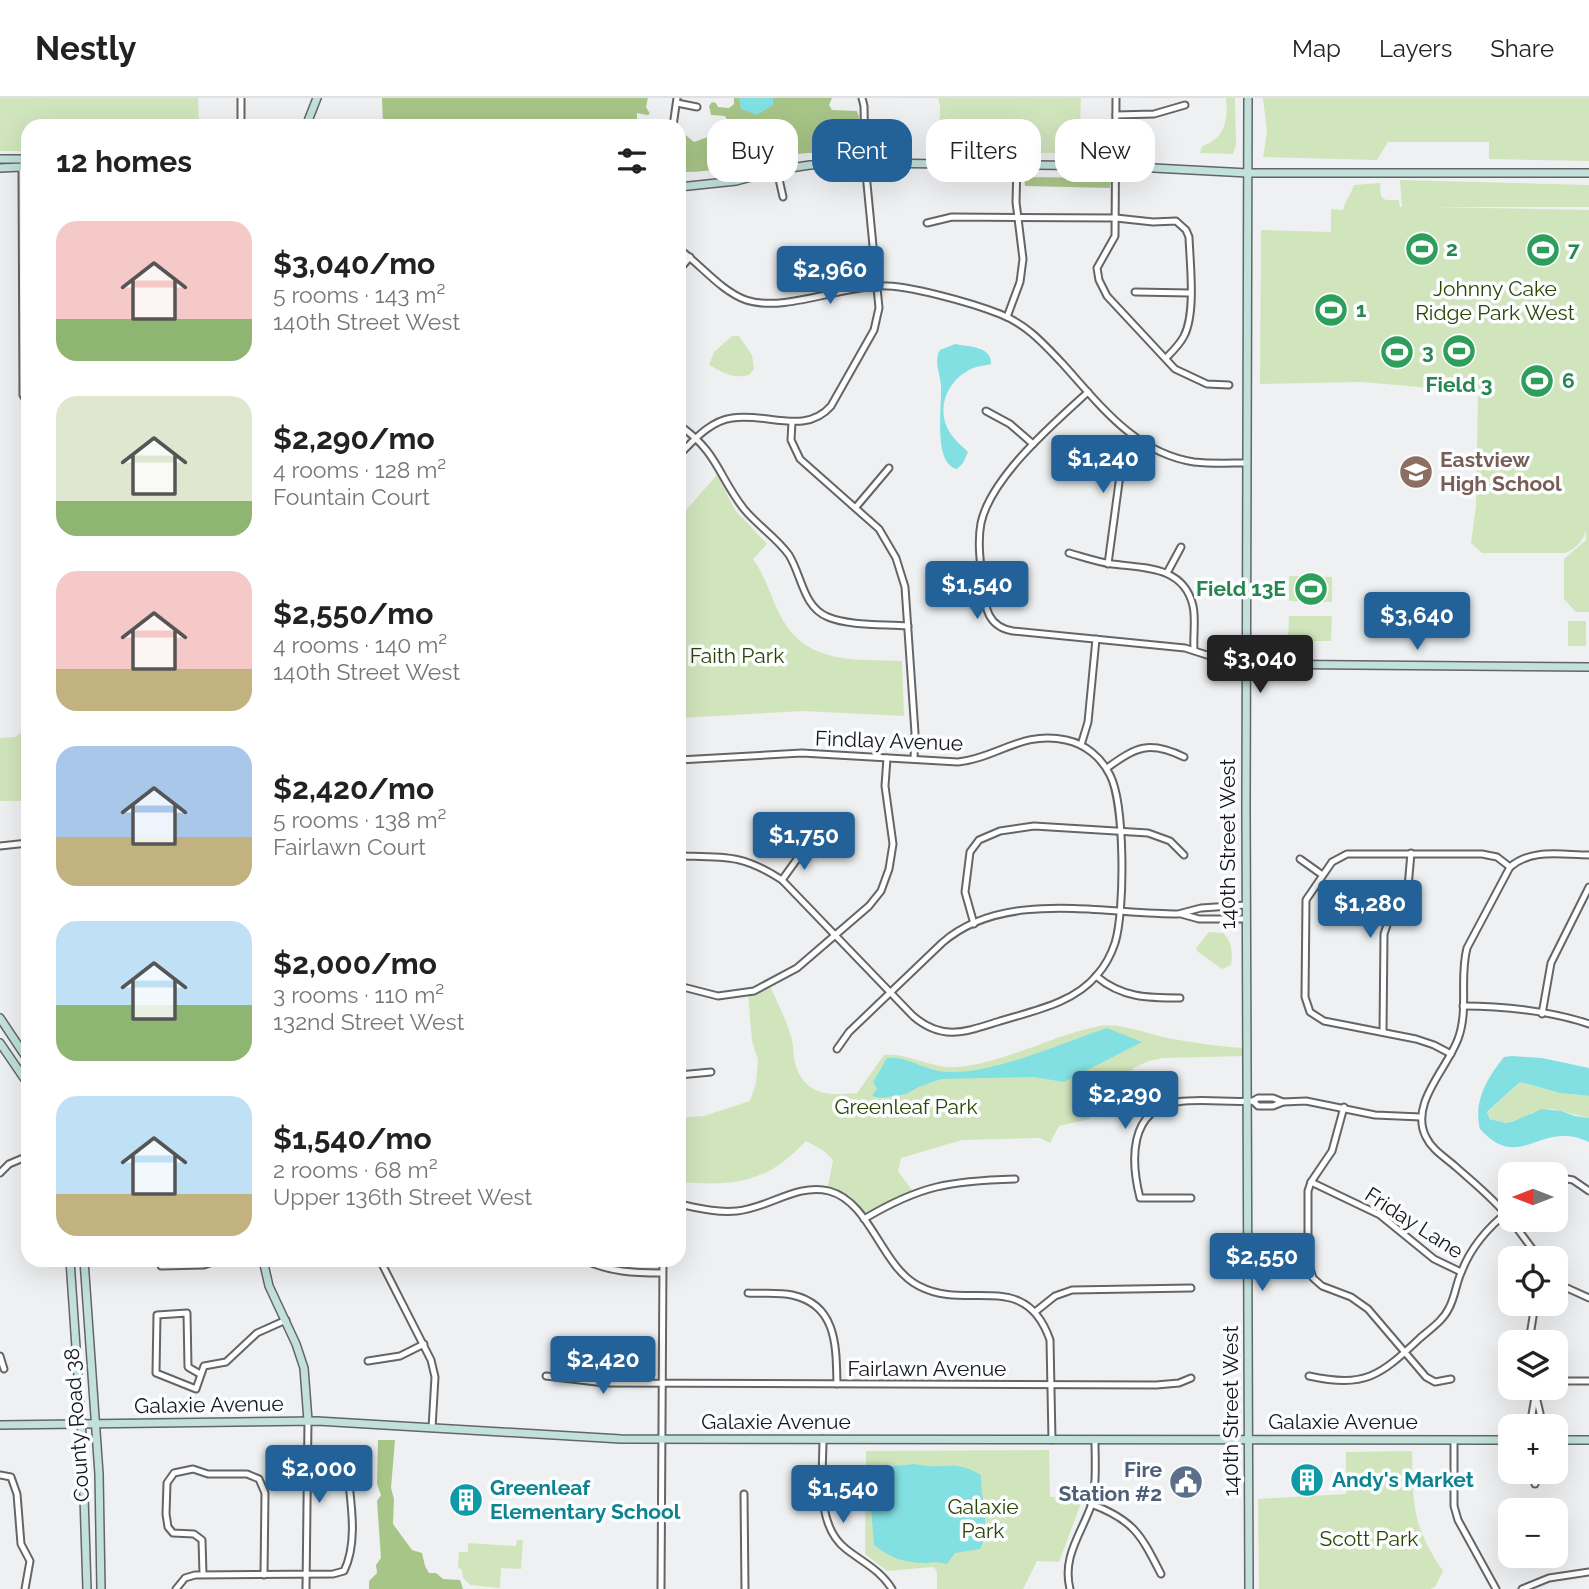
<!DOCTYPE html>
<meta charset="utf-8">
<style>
:root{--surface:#fff;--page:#f6f6f6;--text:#222;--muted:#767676;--line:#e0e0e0;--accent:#236298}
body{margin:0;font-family:Raleway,sans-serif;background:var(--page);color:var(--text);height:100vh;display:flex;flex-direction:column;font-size:26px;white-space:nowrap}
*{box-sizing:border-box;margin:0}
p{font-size:23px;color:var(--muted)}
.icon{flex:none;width:38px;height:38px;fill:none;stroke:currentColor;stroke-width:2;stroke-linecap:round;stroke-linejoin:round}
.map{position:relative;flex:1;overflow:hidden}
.details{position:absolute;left:21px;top:21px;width:665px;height:1148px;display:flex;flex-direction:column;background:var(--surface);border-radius:21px;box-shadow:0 7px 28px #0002}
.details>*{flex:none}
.top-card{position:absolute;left:707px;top:21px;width:665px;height:63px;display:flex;gap:14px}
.needle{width:46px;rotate:270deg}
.fabs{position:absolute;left:1498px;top:1064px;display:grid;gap:14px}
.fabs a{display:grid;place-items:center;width:70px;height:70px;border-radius:14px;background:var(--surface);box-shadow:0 7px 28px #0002;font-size:35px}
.price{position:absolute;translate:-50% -60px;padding:0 16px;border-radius:7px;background:var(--accent);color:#fff;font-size:23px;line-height:46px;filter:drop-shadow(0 2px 4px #0008)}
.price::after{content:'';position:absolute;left:50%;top:42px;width:21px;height:16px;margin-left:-10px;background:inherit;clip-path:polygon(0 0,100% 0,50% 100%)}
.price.current{background:#222;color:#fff}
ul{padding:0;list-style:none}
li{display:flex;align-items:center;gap:21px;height:175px;padding:0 35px}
li span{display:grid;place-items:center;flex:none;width:196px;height:140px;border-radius:21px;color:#555}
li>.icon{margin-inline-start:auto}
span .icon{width:84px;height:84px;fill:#fffc;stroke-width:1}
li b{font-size:30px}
h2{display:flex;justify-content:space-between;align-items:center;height:84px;padding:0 35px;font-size:30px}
.chip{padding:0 24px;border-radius:21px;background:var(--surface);box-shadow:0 7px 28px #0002;font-size:24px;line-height:63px}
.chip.current{background:var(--accent);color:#fff}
header{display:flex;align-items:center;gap:42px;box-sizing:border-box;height:98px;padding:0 35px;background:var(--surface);border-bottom:2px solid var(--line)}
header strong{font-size:33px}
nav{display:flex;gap:38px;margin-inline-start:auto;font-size:24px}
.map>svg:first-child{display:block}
.green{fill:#d1e5bd}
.forest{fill:#a8c588}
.water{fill:#83e0e2}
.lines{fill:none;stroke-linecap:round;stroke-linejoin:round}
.street-casing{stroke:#646567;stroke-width:9}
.secondary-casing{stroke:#646567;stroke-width:10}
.street{stroke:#fff;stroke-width:5}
.secondary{stroke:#c1e1da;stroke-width:7}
.labels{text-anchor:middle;stroke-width:7;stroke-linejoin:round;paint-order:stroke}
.leisure-label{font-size:21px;font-weight:bold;fill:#27864d;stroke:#fcfdff;text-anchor:start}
.park-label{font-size:21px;fill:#2b4400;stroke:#fcfdff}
.education-label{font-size:21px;font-weight:bold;fill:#785e54;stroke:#fcfdff;text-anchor:start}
.street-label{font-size:21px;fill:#171718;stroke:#fcfdff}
.service-label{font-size:21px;font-weight:bold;fill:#4e5e75;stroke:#fcfdff;text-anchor:end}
.culture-label{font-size:21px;font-weight:bold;fill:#0d838f;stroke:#fcfdff;text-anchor:start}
</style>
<header>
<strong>Nestly</strong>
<nav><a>Map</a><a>Layers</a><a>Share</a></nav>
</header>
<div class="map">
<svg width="1589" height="1491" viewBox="0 0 1589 1491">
<rect width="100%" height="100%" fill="#eff0f2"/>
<!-- green -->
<g class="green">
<polygon points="0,0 198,0 199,28 28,28 28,53 0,53"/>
<polygon points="938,0 1081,0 1079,55 939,55 940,8"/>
<path d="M1226,0H1235L1236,46L1233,56L1200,55L1202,48C1226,41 1228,21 1226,0Z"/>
<polygon points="1263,0 1589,0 1589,63 1489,61 1489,44 1388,44 1377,62 1263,59 1267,34"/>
<path d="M1400,82L1589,87V109H1429L1589,112V514H1576L1564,501V461L1586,442V432C1583,443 1576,451 1565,455H1482L1471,445L1476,407L1478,294L1361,284L1260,286L1261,132L1331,134V111L1343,112C1345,103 1351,96 1354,87L1380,85L1381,99L1386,102H1399L1400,109H1402Z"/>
<path d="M732,238H739L752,257L754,271L749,277C732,281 724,275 709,267L714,254Z"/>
<path d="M717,377L735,412L767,446L753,461C767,480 772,504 784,524C811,567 857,561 902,563L904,618L803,613L679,620V420Z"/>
<polygon points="1289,478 1332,479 1332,504 1289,503"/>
<polygon points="1289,518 1332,518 1331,543 1288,543"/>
<rect x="1568" y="523" width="18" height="25"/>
<polygon points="28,630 28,703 0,703 0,640 15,639"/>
<path d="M1209,834L1223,835C1232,842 1233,856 1231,867L1222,871L1197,853L1196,850Z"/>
<path d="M769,886C777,904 787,923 792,942C794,950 793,957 795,965C804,997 828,998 857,995L884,957C908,954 931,971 957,969C1006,965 1052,937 1100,928C1120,924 1152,938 1173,941C1197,945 1221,949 1246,950V958L1163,960L1149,963L1133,970L1120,989L1103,1000L1089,1021L1059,1028L1050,1045L1040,1040L962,1042L901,1060L898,1073L914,1095L864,1121L846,1100L827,1093L833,1062L824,1053L806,1043C766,1086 734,1088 679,1084V1020L704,1018L750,1003L756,985L758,962L752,943L748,895Z"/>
<polygon points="1520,984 1560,995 1589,998 1589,1020 1552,1011 1533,1014 1526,1019 1506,1025 1491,1021 1487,1015"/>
<polygon points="1049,1352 1050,1399 1083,1400 1059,1464 1037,1463 1023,1491 937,1491 937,1474 934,1469 887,1473 865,1456 866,1353"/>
<path d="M1412,1353C1413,1406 1412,1428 1443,1473L1435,1489L1430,1491H1259L1258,1401L1346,1396V1354Z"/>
<polygon points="517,1442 523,1442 521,1471 501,1470 500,1490 470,1487 463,1480 462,1472 458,1469 459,1454 468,1454 468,1445 516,1448"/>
</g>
<!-- forest -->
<g class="forest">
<polygon points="382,0 648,0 646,9 650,16 647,17 637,15 637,28 383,28"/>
<path d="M734,0H832L829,7L832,12L857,13L859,19L856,53C831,54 805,54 780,58C743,65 719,75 679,74V36L683,35L694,44L708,39L716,40L730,29L725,18L711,17L709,8L712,4L716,5L718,9L729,10L734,6Z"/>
<polygon points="1024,79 1111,80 1110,90 1025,88"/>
<polygon points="378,1342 395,1342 391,1390 394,1401 393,1426 412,1452 422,1455 425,1468 429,1475 436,1475 443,1481 460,1482 463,1491 369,1491 369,1483 377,1475 376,1467 381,1460 377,1403 381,1397 377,1386"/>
</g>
<!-- water -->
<g class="water">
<polygon points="739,0 773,0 773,7 757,17 741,11"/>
<path d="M955,246C969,249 992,248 991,266C983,268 976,268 969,272C947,284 936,310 949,333C954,342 961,347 968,354L963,365L957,371C933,366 942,309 941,289C941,277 933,263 940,252Z"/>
<path d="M1107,930L1142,944L1064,984L1034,979L941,981L919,989L906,996L882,1000L872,998L877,991L873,984L887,960C907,957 926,974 950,974C997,975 1061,945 1107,930Z"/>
<path d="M1512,958L1542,960L1589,970V998L1560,995L1520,984L1487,1014L1490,1021L1506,1025L1514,1023L1542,1011L1561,1013L1575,1018L1589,1020V1044C1539,1021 1521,1076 1480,1031C1473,1004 1487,980 1504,959Z"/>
<path d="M915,1366C941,1373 955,1360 981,1377C980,1400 992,1430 980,1451L955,1455L947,1466C939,1464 934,1464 926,1465C905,1465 890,1460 874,1447L871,1408L876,1397L879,1373L883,1369Z"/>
</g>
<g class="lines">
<!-- street casing -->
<g class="street-casing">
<g id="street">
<polyline points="1116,0 1115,138 1097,170 1099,182 1107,198 1175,271 1207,286 1229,287"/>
<polyline points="677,5 697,9"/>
<polyline points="1116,17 1154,16 1185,7"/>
<polyline points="241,28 241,0"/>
<polyline points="673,28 677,0"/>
<polyline points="22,69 23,297 28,305"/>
<polyline points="777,72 783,99"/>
<path d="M927,125L952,119L1116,120L1153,124L1176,123L1186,132L1189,139C1190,166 1196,215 1184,238C1180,246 1173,253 1167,259"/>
<path d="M679,151C701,167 721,193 746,202C781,214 838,190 877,188C906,186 972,205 1000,216C1026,226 1043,245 1062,265C1100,307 1135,355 1194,364C1212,366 1230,365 1247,365"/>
<polyline points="679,172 690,159"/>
<polyline points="1135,194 1190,195"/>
<polyline points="1007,219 1020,184 1023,161 1016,104 1017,67"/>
<path d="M1088,294C1054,325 991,379 981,425C977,446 981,468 983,489C985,510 988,529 1013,533L1185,550L1232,565L1246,566"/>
<polyline points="986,313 1010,326 1033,346"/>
<polyline points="792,324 791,342 800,361 879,431 896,460 905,489 915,635 914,661"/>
<path d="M679,327C718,354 718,378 744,411C757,427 777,440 789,457C802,478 803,509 828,519C849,528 885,526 908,528"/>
<path d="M679,357C694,342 710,323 732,320C766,314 805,338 831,308L874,232L879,210L865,65L864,8L862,0"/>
<polyline points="856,409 889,370"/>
<path d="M1069,455C1083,459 1097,464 1112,466C1144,470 1184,468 1193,508C1196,521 1193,537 1194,552"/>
<polyline points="1108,466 1120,377 1140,343"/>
<polyline points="1167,475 1181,449"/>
<polyline points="28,487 28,505"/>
<polyline points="1081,647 1088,624 1096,541"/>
<path d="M679,662L802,655L958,664C997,660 1023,632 1066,642C1085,646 1101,659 1110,677C1125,706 1125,813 1115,845C1111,857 1105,868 1097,877C1073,906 1032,913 997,924C965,934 942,943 913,918L782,782C742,756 725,759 679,758"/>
<path d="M1107,670C1136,649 1149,642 1184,659"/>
<polyline points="0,748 28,745"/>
<polyline points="1300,761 1321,776"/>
<polyline points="782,782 805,750"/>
<polyline points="679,810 681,838 679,864"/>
<polyline points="1181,816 1199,821 1246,821"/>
<polyline points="974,826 965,794 970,754 979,742 1000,733 1034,728 1148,735 1170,743 1184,757"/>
<path d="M1096,878C1122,900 1148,900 1180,900"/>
<polyline points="679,888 718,898 754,893 797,870 869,808 881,793 889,771 893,746 885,688 887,660"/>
<path d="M1463,908C1502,908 1552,913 1589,926"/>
<polyline points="1542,916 1551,865 1589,789"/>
<polyline points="1383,934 1384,836 1390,818 1408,789 1411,755"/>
<path d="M837,951L849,934L942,845C1003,791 1103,816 1178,816L1201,810L1246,807"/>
<polyline points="1451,956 1434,947 1416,941 1324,923 1310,914 1305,899 1306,802 1332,764 1347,756 1482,756 1497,759 1510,769"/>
<polyline points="679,977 711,974"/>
<polyline points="1253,1003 1258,1008 1273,1008 1283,1004 1306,1003 1375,1017 1421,1019"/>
<polyline points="1344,1009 1332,1053 1311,1084 1308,1093 1308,1164 1313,1180 1322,1188 1351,1199 1368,1211 1426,1279 1435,1284 1451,1281"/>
<polyline points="0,1075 9,1066 28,1058"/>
<polyline points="1556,1079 1573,1082 1589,1093"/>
<polyline points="1311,1084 1380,1117 1434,1161 1461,1174"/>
<path d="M1191,1100H1140C1131,1064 1128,1012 1177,1004C1202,1000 1229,1005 1253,1003L1258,1000H1273L1283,1004"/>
<path d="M679,1106C698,1110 717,1115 737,1113C769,1110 797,1085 829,1093C871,1104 881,1169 919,1188C968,1214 1025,1170 1050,1242L1052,1342"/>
<path d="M864,1121C921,1087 950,1083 1015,1081"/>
<path d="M1510,1121C1494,1101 1475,1086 1456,1069C1446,1060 1432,1052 1426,1039C1409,1006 1447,971 1458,941C1469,912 1459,880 1467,850L1510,769C1532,750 1562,757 1589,757"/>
<polyline points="1511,1122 1539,1160"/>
<polyline points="380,1162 431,1262 435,1279 432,1330"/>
<path d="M584,1162C610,1174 634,1175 662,1175"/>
<polyline points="161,1168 204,1167 218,1162"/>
<polyline points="1556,1185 1589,1200"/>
<path d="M748,1195C762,1196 779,1194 792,1197C838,1207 836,1250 837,1286"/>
<polyline points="1035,1214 1055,1198 1072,1192 1191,1190"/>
<polyline points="1529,1244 1535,1206"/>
<polyline points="0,1258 4,1271"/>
<polyline points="368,1263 400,1258 424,1246"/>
<polyline points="200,1276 188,1269 187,1215 157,1217 156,1275 196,1291 204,1268 226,1264 257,1235 286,1222"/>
<polyline points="546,1278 605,1285 1156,1287 1179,1285 1191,1280"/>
<path d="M1309,1278C1365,1290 1380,1278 1419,1241C1429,1232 1443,1223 1449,1210C1455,1199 1456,1186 1461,1175C1471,1148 1488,1129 1510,1112"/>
<polyline points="1556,1283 1589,1283"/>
<polyline points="1534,1290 1540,1315 1540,1328"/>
<polyline points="1530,1328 1535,1299"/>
<path d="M823,1341C823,1376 815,1427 846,1451C864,1465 880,1472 892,1491"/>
<polyline points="1454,1342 1454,1408 1458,1422 1496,1491"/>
<polyline points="0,1377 11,1379 17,1396 21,1446 30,1463 25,1491"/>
<polyline points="1535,1386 1535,1374"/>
<polyline points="744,1396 745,1491"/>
<path d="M1091,1406C1134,1422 1141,1437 1161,1476"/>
<polyline points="203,1476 202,1442 194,1436 173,1435 168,1429 166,1416 167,1385 174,1375 193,1371 208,1376 247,1376 259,1381 265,1395 264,1477"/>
<path d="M176,1491L185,1480L195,1477L333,1476L344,1473C358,1445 351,1406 348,1377C339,1364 321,1370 306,1371"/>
<polyline points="306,1491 308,1323"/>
<polyline points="661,1491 663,1162"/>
<path d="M1070,1491C1062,1459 1081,1436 1091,1408C1097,1387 1095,1363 1095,1342"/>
<polyline points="1522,1491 1549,1480 1589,1474"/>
</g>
</g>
<!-- secondary casing -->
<g class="secondary-casing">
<g id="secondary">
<polyline points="1248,0 1246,711 1249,1491"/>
<polyline points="306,28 317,0"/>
<polyline points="0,61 21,61 28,65"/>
<polyline points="0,70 22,69 25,65"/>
<polyline points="679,89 736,83 777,72 810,67 865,65 1116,68 1248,75 1589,75"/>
<polyline points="1246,566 1589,569"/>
<polyline points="0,920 28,962"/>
<polyline points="0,945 28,986"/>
<polyline points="70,1162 82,1337 87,1491"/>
<polyline points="84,1162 99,1376 101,1491"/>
<polyline points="263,1162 269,1188 296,1246 304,1270 308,1323"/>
<polyline points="0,1327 317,1323 621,1341 1510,1342"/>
<polyline points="1556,1342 1589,1342"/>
</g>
</g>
<!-- street -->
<use href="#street" class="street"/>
<!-- secondary -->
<use href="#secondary" class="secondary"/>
</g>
<!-- icons -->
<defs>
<g id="stadium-disc" transform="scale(1.75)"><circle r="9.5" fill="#2e9e5b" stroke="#fcfdff"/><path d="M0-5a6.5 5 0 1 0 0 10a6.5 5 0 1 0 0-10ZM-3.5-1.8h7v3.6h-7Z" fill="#fff"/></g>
<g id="school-disc" transform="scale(1.75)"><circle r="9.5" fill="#8d6e63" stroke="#fcfdff"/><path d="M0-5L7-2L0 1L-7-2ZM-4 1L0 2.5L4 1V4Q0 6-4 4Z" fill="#fff"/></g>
<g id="building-disc" transform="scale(1.75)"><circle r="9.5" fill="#0f9aa8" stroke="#fcfdff"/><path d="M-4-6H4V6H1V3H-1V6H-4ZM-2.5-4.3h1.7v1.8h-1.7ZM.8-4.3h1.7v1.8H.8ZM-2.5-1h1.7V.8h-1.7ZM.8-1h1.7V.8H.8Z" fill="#fff"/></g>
<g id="civic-disc" transform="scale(1.75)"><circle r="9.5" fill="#5c6f8a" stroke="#fcfdff"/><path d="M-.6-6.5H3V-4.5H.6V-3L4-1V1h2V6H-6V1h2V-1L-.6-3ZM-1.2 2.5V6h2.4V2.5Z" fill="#fff"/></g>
</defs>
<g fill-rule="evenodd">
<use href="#stadium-disc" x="1422" y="151"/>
<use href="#stadium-disc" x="1543" y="152"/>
<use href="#stadium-disc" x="1331" y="212"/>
<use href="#stadium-disc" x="1459" y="253"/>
<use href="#stadium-disc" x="1397" y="254"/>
<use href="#stadium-disc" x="1537" y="283"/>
<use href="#school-disc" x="1416" y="374"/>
<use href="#stadium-disc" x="1311" y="491"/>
<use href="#building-disc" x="1307" y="1382"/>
<use href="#civic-disc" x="1186" y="1384"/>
<use href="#building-disc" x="466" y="1402"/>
</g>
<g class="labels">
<!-- leisure labels -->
<g class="leisure-label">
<text x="1446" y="158">2</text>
<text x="1568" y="159">7</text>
<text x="1356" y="219">1</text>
<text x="1422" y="261">3</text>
<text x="1562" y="290">6</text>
<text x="1459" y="294" text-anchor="middle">Field 3</text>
<text x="1286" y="498" text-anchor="end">Field 13E</text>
</g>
<!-- park labels -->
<g class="park-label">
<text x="1495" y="198">Johnny Cake<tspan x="1495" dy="24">Ridge Park West</tspan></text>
<text x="737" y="565">Faith Park</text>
<text x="906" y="1016">Greenleaf Park</text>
<text x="983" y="1416">Galaxie<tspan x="983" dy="24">Park</tspan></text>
<text x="1369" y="1448">Scott Park</text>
</g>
<!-- education labels -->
<g class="education-label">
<text x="1440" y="369">Eastview<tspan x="1440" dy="24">High School</tspan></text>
</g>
<!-- street labels -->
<g class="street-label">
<text transform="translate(889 643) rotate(2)" y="7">Findlay Avenue</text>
<text transform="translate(1228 746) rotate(-90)" y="7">140th Street West</text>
<text transform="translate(1414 1125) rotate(33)" y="7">Friday Lane</text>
<text x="927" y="1278">Fairlawn Avenue</text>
<text transform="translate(209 1307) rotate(-1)" y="7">Galaxie Avenue</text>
<text transform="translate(1231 1313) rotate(-90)" y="7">140th Street West</text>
<text x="776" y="1331">Galaxie Avenue</text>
<text x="1343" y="1331">Galaxie Avenue</text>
<text transform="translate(77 1327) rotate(-94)" y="7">County Road 38</text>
</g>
<!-- service labels -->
<g class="service-label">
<text x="1162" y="1379">Fire<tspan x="1162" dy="24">Station #2</tspan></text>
</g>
<!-- culture labels -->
<g class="culture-label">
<text x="1332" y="1389">Andy's Market</text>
<text x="490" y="1397">Greenleaf<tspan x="490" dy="24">Elementary School</tspan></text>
</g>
</g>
</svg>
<div class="fabs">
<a><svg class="needle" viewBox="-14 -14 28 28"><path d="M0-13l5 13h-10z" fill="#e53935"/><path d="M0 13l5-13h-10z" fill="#767676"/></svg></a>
<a><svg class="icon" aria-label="locate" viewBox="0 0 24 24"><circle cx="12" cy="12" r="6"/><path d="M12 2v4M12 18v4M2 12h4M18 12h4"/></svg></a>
<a><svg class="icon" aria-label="layers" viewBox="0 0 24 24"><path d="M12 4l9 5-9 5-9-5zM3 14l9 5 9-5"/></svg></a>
<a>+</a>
<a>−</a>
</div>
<b class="price" style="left:830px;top:208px">$2,960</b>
<b class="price" style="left:1103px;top:397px">$1,240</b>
<b class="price" style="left:977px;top:523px">$1,540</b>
<b class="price" style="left:1417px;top:554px">$3,640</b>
<b class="price current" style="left:1260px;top:597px">$3,040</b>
<b class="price" style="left:804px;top:774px">$1,750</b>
<b class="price" style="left:1370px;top:842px">$1,280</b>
<b class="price" style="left:1125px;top:1033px">$2,290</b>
<b class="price" style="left:1262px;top:1195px">$2,550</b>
<b class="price" style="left:603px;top:1298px">$2,420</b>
<b class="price" style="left:319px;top:1407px">$2,000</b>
<b class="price" style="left:843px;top:1427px">$1,540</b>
<div class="top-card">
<a class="chip">Buy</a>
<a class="chip current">Rent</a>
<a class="chip">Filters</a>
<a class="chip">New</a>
</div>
<section class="details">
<h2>12 homes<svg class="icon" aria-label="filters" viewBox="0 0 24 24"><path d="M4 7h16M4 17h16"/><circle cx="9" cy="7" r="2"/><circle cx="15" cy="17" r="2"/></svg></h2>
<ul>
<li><span style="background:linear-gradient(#f6c9c9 70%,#8fb573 0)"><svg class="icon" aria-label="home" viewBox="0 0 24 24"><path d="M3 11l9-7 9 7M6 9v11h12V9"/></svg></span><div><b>$3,040/mo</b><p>5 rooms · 143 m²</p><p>140th Street West</p></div></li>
<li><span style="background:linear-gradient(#dfe7d0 75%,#8fb573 0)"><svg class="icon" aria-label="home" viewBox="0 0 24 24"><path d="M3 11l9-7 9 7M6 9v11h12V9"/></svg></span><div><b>$2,290/mo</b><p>4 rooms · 128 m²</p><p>Fountain Court</p></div></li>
<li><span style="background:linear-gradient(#f6c9c9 70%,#c2b280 0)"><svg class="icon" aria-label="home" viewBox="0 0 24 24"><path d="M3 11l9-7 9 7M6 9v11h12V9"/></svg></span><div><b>$2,550/mo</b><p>4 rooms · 140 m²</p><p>140th Street West</p></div></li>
<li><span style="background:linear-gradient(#a9c7e8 65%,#c2b280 0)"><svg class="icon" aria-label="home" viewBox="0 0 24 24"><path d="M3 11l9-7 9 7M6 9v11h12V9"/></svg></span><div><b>$2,420/mo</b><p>5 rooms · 138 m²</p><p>Fairlawn Court</p></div></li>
<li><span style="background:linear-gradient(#bfe0f5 60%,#8fb573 0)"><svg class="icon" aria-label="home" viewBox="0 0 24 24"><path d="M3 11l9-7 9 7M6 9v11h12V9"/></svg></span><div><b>$2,000/mo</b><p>3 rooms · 110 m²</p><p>132nd Street West</p></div></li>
<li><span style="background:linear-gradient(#bfe0f5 70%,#c2b280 0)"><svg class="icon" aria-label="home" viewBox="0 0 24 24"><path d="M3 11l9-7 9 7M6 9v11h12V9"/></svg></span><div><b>$1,540/mo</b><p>2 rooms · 68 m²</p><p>Upper 136th Street West</p></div></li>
</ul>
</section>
</div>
